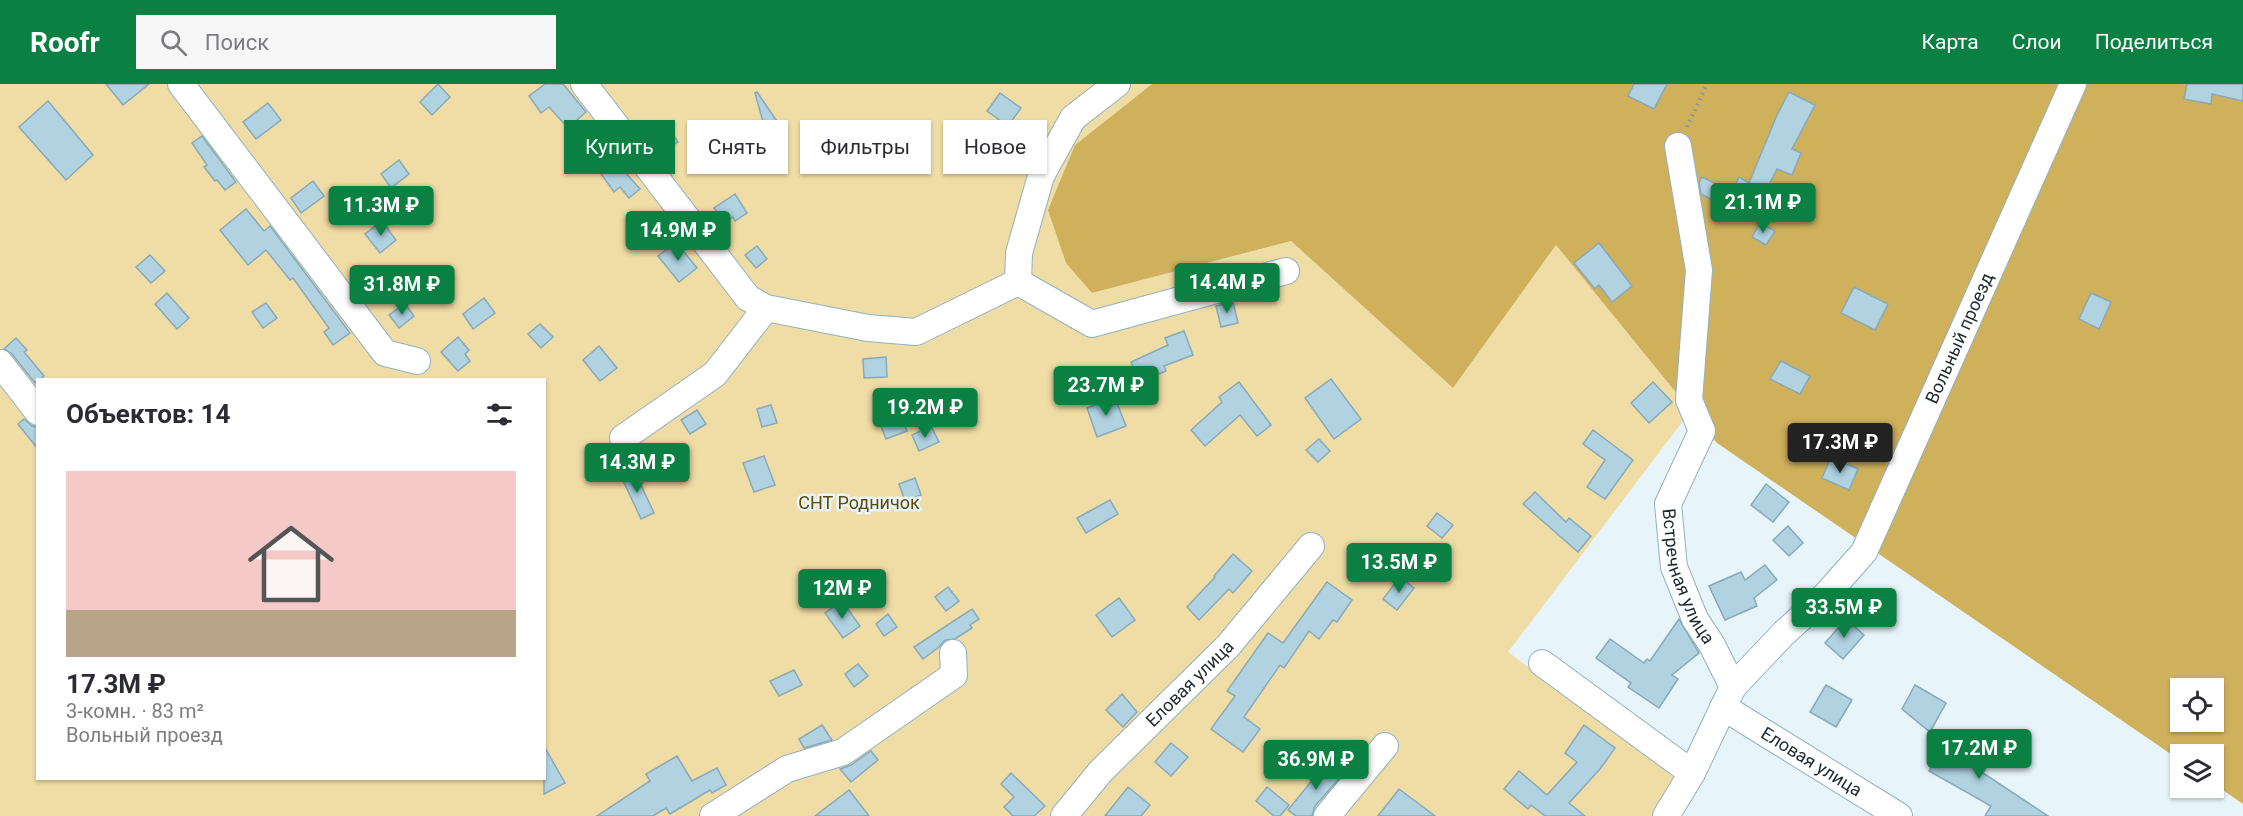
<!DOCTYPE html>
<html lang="ru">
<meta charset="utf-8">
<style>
:root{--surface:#fff;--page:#f7f7f7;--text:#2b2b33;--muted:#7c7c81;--accent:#0b8043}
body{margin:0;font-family:Roboto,sans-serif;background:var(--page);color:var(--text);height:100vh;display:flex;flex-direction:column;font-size:22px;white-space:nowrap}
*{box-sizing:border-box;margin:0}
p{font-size:20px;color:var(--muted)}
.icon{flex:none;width:33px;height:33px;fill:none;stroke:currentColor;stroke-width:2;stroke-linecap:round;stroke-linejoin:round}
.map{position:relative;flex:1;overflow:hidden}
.sheet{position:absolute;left:36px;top:294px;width:510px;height:402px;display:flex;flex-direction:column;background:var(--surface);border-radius:0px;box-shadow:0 2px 4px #0004}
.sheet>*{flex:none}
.banner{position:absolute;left:564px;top:36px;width:570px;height:54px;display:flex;gap:12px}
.fabs{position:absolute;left:2170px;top:594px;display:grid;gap:12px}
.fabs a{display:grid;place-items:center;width:54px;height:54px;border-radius:0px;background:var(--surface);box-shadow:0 2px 4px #0004;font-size:30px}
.price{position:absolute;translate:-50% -51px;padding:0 14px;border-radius:6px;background:var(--accent);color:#fff;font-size:20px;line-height:39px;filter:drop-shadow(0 2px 3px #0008)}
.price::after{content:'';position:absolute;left:50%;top:36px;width:18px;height:14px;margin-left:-9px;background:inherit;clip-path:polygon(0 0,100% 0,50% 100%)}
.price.active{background:#222;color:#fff}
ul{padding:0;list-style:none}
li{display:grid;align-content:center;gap:12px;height:318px;padding:0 30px}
li span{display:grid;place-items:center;height:186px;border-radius:0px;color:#555}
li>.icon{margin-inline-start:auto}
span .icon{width:108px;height:108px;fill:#fffc;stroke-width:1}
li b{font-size:26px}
h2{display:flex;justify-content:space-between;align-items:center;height:72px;padding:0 30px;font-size:26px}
.pill{padding:0 21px;border-radius:0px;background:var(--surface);box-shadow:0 2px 4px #0004;font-size:21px;line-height:54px}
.pill.active{background:var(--accent);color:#fff}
header{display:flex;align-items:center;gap:36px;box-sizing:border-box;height:84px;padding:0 30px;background:var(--accent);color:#fff}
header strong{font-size:28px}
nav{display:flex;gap:33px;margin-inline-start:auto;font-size:21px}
.search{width:420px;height:54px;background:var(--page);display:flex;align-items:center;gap:15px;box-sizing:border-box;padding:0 21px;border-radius:0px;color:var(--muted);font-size:22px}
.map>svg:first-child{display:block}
.green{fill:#f0dca5;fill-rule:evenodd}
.forest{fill:#cfb15c;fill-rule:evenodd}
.building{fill:#b0d2e1;stroke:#88a9b7;stroke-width:1.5}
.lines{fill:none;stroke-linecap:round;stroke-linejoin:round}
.minor-casing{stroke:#90b2c0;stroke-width:28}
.path{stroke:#88959b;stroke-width:4;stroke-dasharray:1.5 4.5;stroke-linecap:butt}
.minor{stroke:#fff;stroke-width:26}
.labels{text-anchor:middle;stroke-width:5;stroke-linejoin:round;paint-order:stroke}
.street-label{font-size:18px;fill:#1d2a30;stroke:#e7f5fb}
.park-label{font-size:18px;fill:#5f4b04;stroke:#e7f5fb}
</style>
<header>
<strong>Roofr</strong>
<div class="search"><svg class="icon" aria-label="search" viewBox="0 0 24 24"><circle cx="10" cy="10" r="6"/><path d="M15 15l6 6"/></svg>Поиск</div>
<nav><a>Карта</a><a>Слои</a><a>Поделиться</a></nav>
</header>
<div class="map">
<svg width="2243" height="732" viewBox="0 0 2243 732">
<rect width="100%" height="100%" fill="#e7f5fb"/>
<!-- green -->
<path class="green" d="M0,0H1152L1075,61L1092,209L1291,157L1453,304L1556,161L1717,359L1683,337L1508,568L1679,695L1655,732H0ZM38,296H544V694H38Z"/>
<!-- forest -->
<path class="forest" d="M1152,0H2243V720L2214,700V670H2181V677L1717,359L1556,161L1453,304L1291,157L1092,209L1066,179L1048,126L1075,61ZM2181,604H2214V638H2181Z"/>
<!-- building -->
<g class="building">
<polygon points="106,0 149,0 123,21"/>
<polygon points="438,0 450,13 432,31 420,18"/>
<polygon points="545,0 563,0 586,28 568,44 549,23 541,29 529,12"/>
<polygon points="1634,0 1667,0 1654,25 1628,12"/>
<polygon points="2187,0 2243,0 2243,17 2212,10 2211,20 2184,15"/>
<polygon points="757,8 783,46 768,56 755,9"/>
<polygon points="1789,8 1815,21 1792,65 1801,69 1792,91 1777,85 1751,136 1701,110 1699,99 1702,93 1732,108 1739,93 1749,99 1777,31"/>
<polygon points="1000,9 1021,24 1008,42 987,27"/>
<polygon points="48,17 93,71 66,96 19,43"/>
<polygon points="268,19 281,36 256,55 243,38"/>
<polygon points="668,43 678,58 665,66 655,51"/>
<polygon points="962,43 982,64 968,78 947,57"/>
<polygon points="202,52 236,98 225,106 217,96 215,97 204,83 207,81 192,59"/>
<polygon points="599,58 622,89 624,87 640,105 629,114 620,103 614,108 585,68"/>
<polygon points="399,76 409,90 391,104 381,90"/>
<polygon points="313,97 324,112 301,129 291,114"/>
<polygon points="735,110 747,129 735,137 733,133 724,139 714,124"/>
<polygon points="246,125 264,147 270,142 350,249 333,261 324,248 329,244 293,194 290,196 266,166 248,181 220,146"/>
<polygon points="382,137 396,156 380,169 365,150"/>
<polygon points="1760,139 1775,147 1766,161 1752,153"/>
<polygon points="676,158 697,184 679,198 658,172"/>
<polygon points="1599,159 1632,202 1612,218 1599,201 1595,205 1574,179"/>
<polygon points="757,162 767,175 756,184 745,171"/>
<polygon points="150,171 165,187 151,199 136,183"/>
<polygon points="373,187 385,206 372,215 359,196"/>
<polygon points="1854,203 1888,220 1875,246 1841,229"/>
<polygon points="167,209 189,234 177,245 155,220"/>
<polygon points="2091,209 2111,218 2099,245 2079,235"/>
<polygon points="484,214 495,229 473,245 463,230"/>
<polygon points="1233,218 1238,239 1221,243 1216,222"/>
<polygon points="266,219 277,234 263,244 252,228"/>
<polygon points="405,220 414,232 399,244 389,231"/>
<polygon points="540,240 553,253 541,264 528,250"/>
<polygon points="1184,247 1193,271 1164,282 1166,287 1140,298 1131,278 1168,261 1165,254"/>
<polygon points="458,253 469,266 465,270 470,277 458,287 441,268"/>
<polygon points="16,254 27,266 24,268 44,292 35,299 12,270 4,265"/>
<polygon points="599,262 617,284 600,297 583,276"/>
<polygon points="886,273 887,293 864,294 863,275"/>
<polygon points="1781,277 1810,292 1800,310 1770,295"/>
<polygon points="1331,295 1361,335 1334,355 1305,314"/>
<polygon points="1239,298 1271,341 1257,352 1240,331 1205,362 1191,346 1222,318 1219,313"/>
<polygon points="1653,298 1672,318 1649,339 1631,319"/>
<polygon points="1115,314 1126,342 1097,353 1087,324"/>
<polygon points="771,321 777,339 762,343 757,325"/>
<polygon points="697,326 706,340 690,350 681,336"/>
<polygon points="900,328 907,347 886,355 879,337"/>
<polygon points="24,335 32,342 38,343 38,365 18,340"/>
<polygon points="931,342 939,358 919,367 912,351"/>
<polygon points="1593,346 1633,376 1605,415 1587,403 1605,376 1583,360"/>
<polygon points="1319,355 1330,367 1318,378 1306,366"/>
<polygon points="764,372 775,401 754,408 743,379"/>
<polygon points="1831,373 1858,385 1849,406 1822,394"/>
<polygon points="634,386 654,429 641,435 621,392"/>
<polygon points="915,394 921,411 905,417 899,400"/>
<polygon points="1766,400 1789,418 1773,438 1751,421"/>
<polygon points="1535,408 1566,438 1569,434 1591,452 1578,468 1523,420"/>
<polygon points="1110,416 1118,430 1086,449 1077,434"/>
<polygon points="1437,429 1453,441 1442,454 1427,442"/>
<polygon points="1788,442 1803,459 1789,472 1773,456"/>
<polygon points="1233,470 1252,487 1233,509 1229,505 1199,536 1187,523 1215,493 1214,492"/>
<polygon points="1765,481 1777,496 1754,514 1757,522 1725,536 1709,502 1741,488 1745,496"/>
<polygon points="1400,493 1414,504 1397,526 1383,515"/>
<polygon points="1327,498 1352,516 1337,538 1333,536 1319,555 1309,547 1284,584 1280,581 1244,633 1260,645 1243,668 1211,645 1235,612 1227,607 1268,549 1283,559"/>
<polygon points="948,503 959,517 946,527 935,513"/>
<polygon points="1119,514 1135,536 1112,553 1096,531"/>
<polygon points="842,517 860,542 843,554 825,529"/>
<polygon points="972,525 979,535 970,541 972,544 955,555 945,556 939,563 923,575 914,563"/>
<polygon points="888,530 897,543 884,552 876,540"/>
<polygon points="1679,535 1699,569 1672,591 1678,595 1659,624 1628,603 1631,599 1596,574 1610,555 1644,579 1647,575 1650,577"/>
<polygon points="1846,535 1864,551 1843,575 1825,559"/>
<polygon points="858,580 868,592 854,603 845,590"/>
<polygon points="794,586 802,601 779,612 770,597"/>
<polygon points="1826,601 1852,616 1836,643 1810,628"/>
<polygon points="1915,601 1946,619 1930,648 1902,625"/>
<polygon points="1122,610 1137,628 1123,643 1106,626"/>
<polygon points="822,641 832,656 804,664 799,655"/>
<polygon points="1584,641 1615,664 1600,685 1569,719 1585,732 1545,732 1531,721 1528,725 1504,705 1519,687 1547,711 1577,678 1565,669"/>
<polygon points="1949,652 1991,675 1983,689 2048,732 1985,732 1991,722 1929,687"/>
<polygon points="1171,659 1188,673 1171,692 1155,678"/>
<polygon points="544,662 565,699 544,710"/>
<polygon points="871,667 878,676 851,698 840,685 851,681"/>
<polygon points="677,672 692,697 717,684 726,701 712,709 710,706 670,730 666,724 653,732 597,732 650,697 646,690"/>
<polygon points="1327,678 1343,690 1315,722 1312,732 1296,732 1288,726"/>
<polygon points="1011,689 1045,722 1034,732 1013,732 1004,723 1014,713 1001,700"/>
<polygon points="1128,703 1150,721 1141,732 1105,732"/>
<polygon points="1267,703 1289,721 1280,732 1274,732 1256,717"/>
<polygon points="1399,705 1435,732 1378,732"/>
<polygon points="849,706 869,732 815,732"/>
</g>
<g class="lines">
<!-- minor casing -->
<g class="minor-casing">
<g id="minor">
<polyline points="181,0 385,269 417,277"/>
<polyline points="584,0 748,214 766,224 868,244 916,248 1018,198 1092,240 1286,187"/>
<path id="s1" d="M1678,62L1699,186L1689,316L1702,347L1668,420L1674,483L1695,535L1712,561L1733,603"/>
<polyline points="1018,198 1019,169 1041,92 1073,34 1117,0"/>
<polyline points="0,279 38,328"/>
<polyline points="623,354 715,290 766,224"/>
<polyline points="1542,579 1692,689"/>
<path id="s2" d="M1723,623L1899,732"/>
<polyline points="713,732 787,685 843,668 954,591 953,569"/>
<path id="s3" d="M1064,732L1101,687L1228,562L1311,462"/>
<polyline points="1327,732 1385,662"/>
<path id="s4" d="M1666,732L1692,689L1733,603L1784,549L1825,512L1864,468L2073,0"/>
</g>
</g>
<!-- path -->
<polyline class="path" points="1687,43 1707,0"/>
<!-- minor -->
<use href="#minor" class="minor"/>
</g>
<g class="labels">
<!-- street labels -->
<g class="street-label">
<text dy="6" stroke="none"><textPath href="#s4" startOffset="568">Вольный проезд</textPath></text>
<text dy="6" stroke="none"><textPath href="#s1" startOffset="446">Встречная улица</textPath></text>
<text dy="6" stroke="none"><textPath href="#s3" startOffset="183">Еловая улица</textPath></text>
<text dy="6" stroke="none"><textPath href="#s2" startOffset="104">Еловая улица</textPath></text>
</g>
<!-- park labels -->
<g class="park-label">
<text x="859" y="425">СНТ Родничок</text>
</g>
</g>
</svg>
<div class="fabs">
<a><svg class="icon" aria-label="locate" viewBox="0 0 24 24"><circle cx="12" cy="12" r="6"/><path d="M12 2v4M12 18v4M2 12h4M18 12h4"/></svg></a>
<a><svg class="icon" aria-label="layers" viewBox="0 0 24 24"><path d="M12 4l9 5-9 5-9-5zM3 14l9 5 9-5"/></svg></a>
</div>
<b class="price" style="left:1763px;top:150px">21.1M ₽</b>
<b class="price" style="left:381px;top:153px">11.3M ₽</b>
<b class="price" style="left:678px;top:178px">14.9M ₽</b>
<b class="price" style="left:1227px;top:230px">14.4M ₽</b>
<b class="price" style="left:402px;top:232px">31.8M ₽</b>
<b class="price" style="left:1106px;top:333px">23.7M ₽</b>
<b class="price" style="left:925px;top:355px">19.2M ₽</b>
<b class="price active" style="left:1840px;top:390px">17.3M ₽</b>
<b class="price" style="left:637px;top:410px">14.3M ₽</b>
<b class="price" style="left:1399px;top:510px">13.5M ₽</b>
<b class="price" style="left:842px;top:536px">12M ₽</b>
<b class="price" style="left:1844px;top:555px">33.5M ₽</b>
<b class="price" style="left:1979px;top:696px">17.2M ₽</b>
<b class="price" style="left:1316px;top:707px">36.9M ₽</b>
<div class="banner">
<a class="pill active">Купить</a>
<a class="pill">Снять</a>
<a class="pill">Фильтры</a>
<a class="pill">Новое</a>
</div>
<section class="sheet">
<h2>Объектов: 14<svg class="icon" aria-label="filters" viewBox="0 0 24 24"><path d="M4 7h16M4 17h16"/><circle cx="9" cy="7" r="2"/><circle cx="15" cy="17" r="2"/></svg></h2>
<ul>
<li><span style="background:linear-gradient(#f6c9c9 75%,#b9a48a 0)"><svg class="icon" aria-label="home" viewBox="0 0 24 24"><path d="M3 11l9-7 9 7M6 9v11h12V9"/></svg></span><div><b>17.3M ₽</b><p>3-комн. · 83 m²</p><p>Вольный проезд</p></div></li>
</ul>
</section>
</div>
